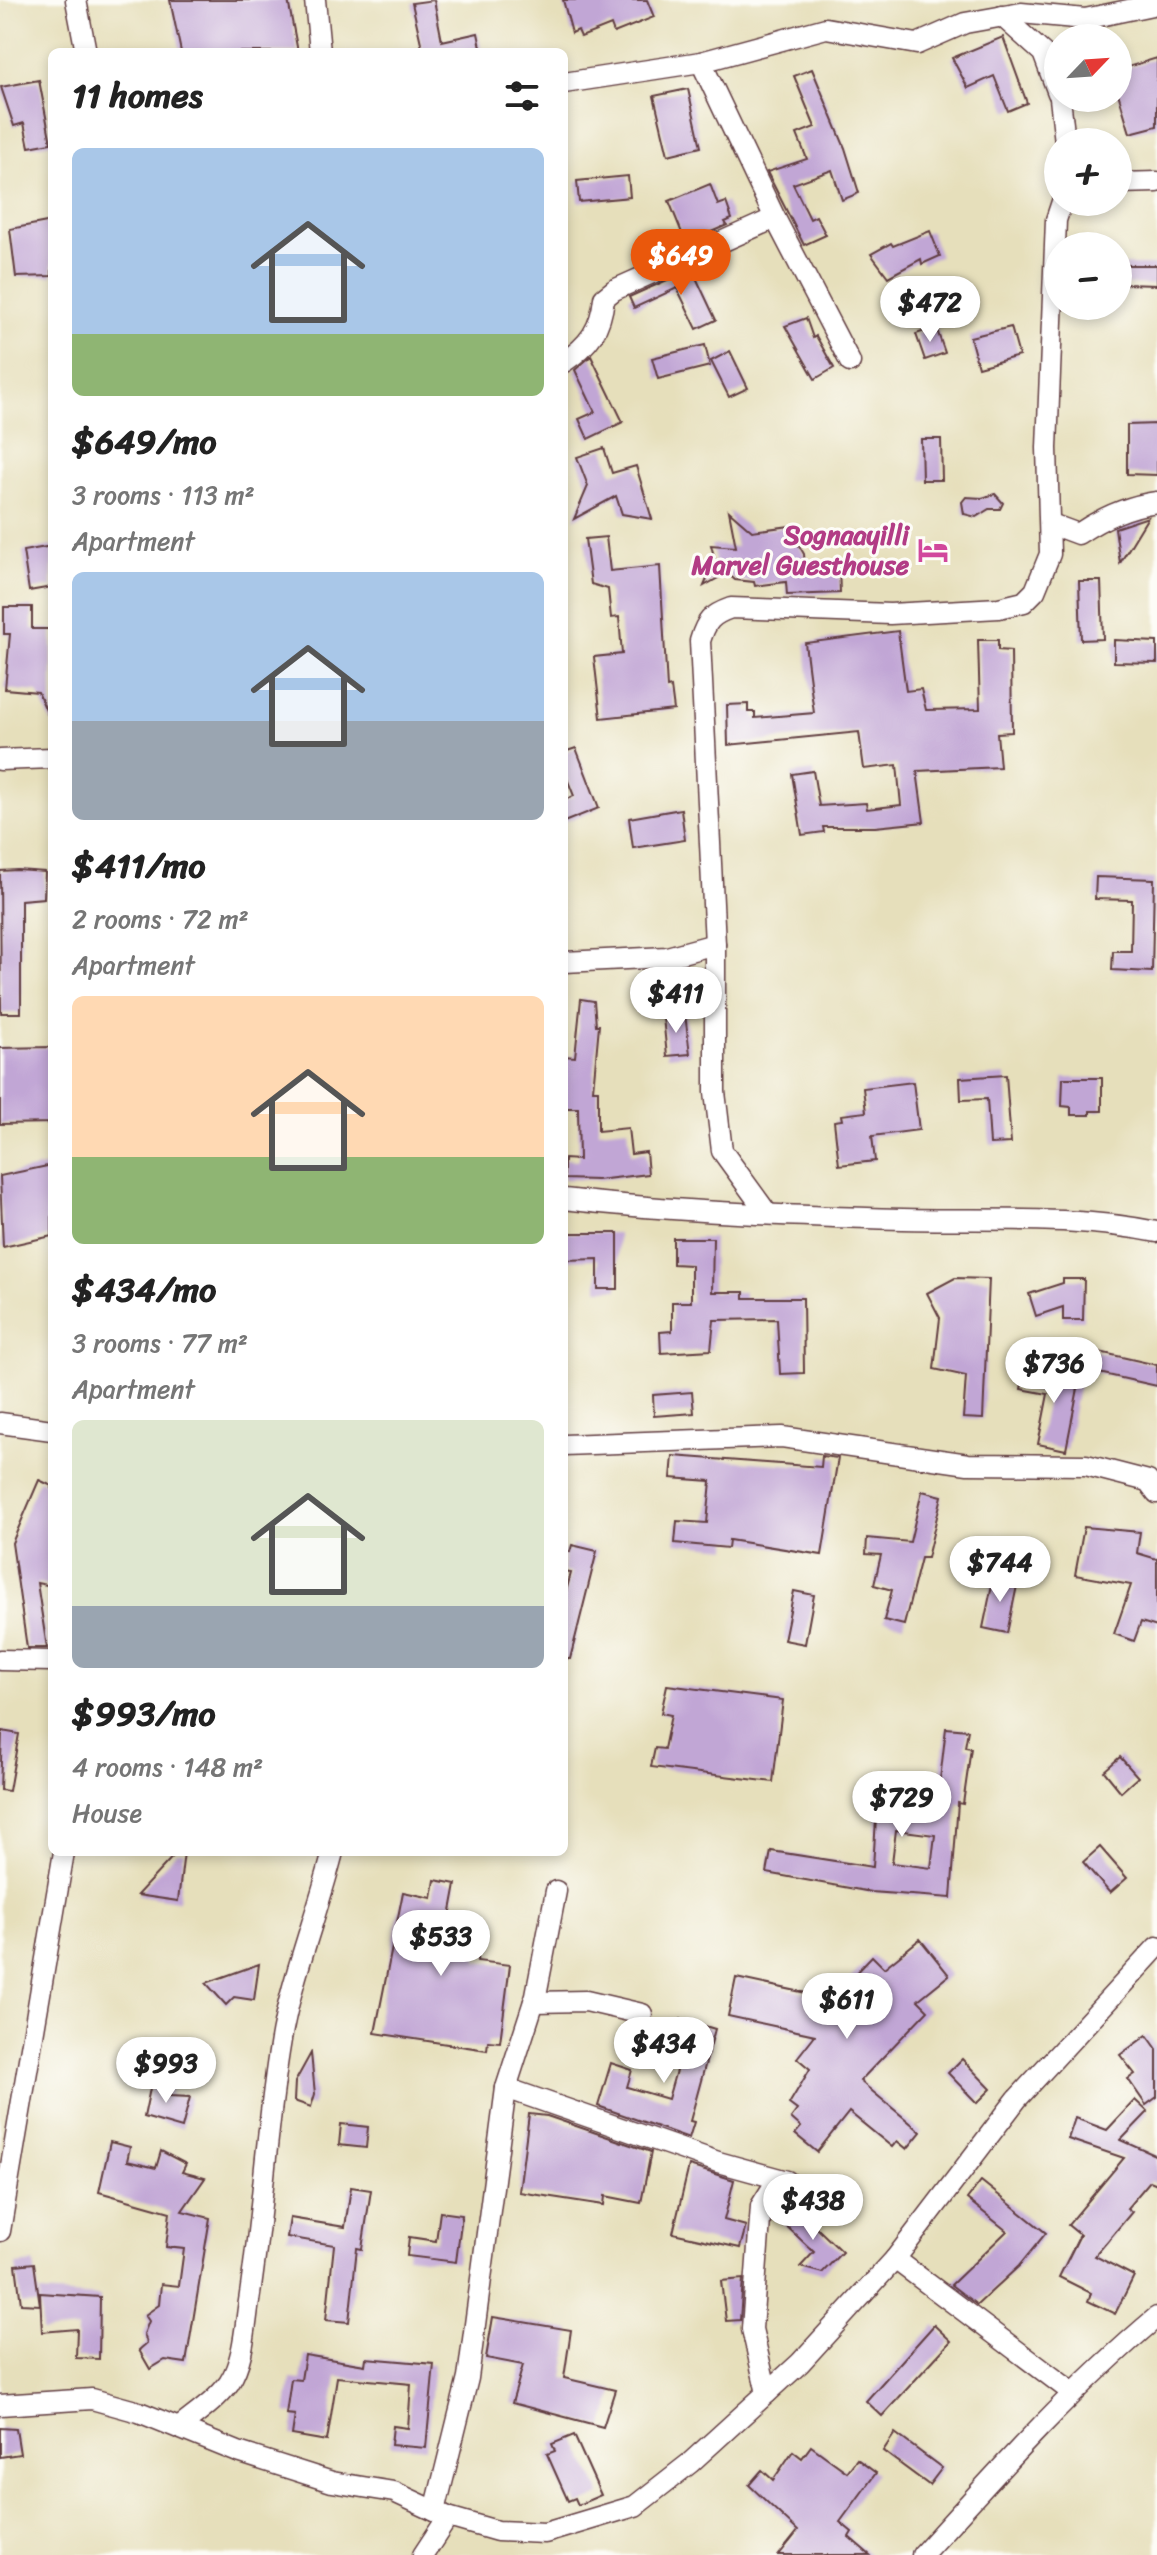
<!DOCTYPE html>
<meta charset="utf-8">
<style>
:root{--surface:#fff;--page:#f2f2f2;--text:#222;--muted:#767676;--accent:#ea580c}
body{margin:0;font-family:Sriracha,sans-serif;background:var(--page);color:var(--text);height:100vh;display:flex;flex-direction:column;font-size:30px;white-space:nowrap}
*{box-sizing:border-box;margin:0}
p{font-size:26px;color:var(--muted)}
.icon{flex:none;width:44px;height:44px;fill:none;stroke:currentColor;stroke-width:2;stroke-linecap:round;stroke-linejoin:round}
.map{position:relative;flex:1;overflow:hidden}
.details{position:absolute;left:48px;top:48px;width:520px;height:1808px;display:flex;flex-direction:column;background:var(--surface);border-radius:12px;box-shadow:0 4px 12px #0003}
.details>*{flex:none}
.needle{width:52px;rotate:65deg}
.fabs{position:absolute;left:1044px;top:24px;display:grid;gap:16px}
.fabs a{display:grid;place-items:center;width:88px;height:88px;border-radius:50%;background:var(--surface);box-shadow:0 4px 12px #0003;font-size:40px}
.price{position:absolute;translate:-50% -68px;padding:0 18px;border-radius:28px;background:#fff;color:#222;font-size:26px;line-height:52px;filter:drop-shadow(0 2px 4px #0008)}
.price::after{content:'';position:absolute;left:50%;top:48px;width:24px;height:18px;margin-left:-12px;background:inherit;clip-path:polygon(0 0,100% 0,50% 100%)}
.price.current{background:var(--accent);color:#fff}
ul{padding:0;list-style:none}
li{display:grid;align-content:center;gap:16px;height:424px;padding:0 24px}
li span{display:grid;place-items:center;height:248px;border-radius:12px;color:#555}
li>.icon{margin-inline-start:auto}
span .icon{width:144px;height:144px;fill:#fffc;stroke-width:1}
li b{font-size:34px}
h2{display:flex;justify-content:space-between;align-items:center;height:96px;padding:0 24px;font-size:34px}
.map>svg:first-child{display:block}
.building{fill:#c1a6d5;fill-rule:evenodd}
.lines{fill:none;stroke-linecap:round;stroke-linejoin:round}
.minor-casing{stroke:#613c41;stroke-width:23}
.minor{stroke:#fff;stroke-width:20}
.labels{text-anchor:middle;stroke-width:6;stroke-linejoin:round;paint-order:stroke}
.hotel-label{font-size:26px;font-weight:bold;fill:#b23c85;stroke:#fdfcf7;text-anchor:end}
</style>
<div class="map">
<svg width="1157" height="2555" viewBox="0 0 1157 2555">
<rect width="100%" height="100%" fill="#fdfcf7"/>
<filter id="ink" filterUnits="userSpaceOnUse"><feTurbulence type="fractalNoise" baseFrequency=".0125" numOctaves="2"/><feDisplacementMap in="SourceGraphic" scale="16" xChannelSelector="R" yChannelSelector="G"/><feConvolveMatrix kernelMatrix="1 2 1 2 8 2 1 2 1" color-interpolation-filters="sRGB"/></filter>
<filter id="wash" filterUnits="userSpaceOnUse"><feTurbulence type="fractalNoise" baseFrequency=".006" numOctaves="4" result="noise"/><feDisplacementMap in="SourceGraphic" scale="32" xChannelSelector="R" yChannelSelector="G"/><feGaussianBlur stdDeviation="1.8" result="paint"/><feColorMatrix in="noise" values="0 0 0 0 0 0 0 0 0 0 0 0 0 0 0 0 0 1.4 0 .05"/><feComposite in="paint" operator="in"/></filter>
<g filter="url(#wash)">
<rect width="100%" height="100%" fill="#e6dfbb"/>
<g id="blocks">
<!-- building -->
<g class="building">
<polygon points="170,0 288,0 298,52 181,52"/>
<polygon points="434,0 442,41 478,33 482,52 423,52 412,3"/>
<polygon points="563,0 647,0 654,17 614,33 611,25 581,37 578,30 572,33"/>
<polygon points="1003,37 1027,103 1008,111 994,76 968,88 952,58"/>
<polygon points="1157,58 1157,126 1130,133 1118,93 1118,70"/>
<polygon points="812,69 845,148 859,193 842,200 832,170 793,184 810,219 816,216 826,235 804,245 767,172 807,159 797,134 815,127 794,76"/>
<polygon points="39,80 51,143 29,147 24,123 14,126 1,87"/>
<polygon points="688,89 701,147 668,155 654,96"/>
<polygon points="628,176 630,197 579,202 577,181"/>
<polygon points="710,184 718,205 726,202 732,219 725,222 727,225 686,243 669,201"/>
<polygon points="52,221 52,276 16,277 10,229"/>
<polygon points="930,231 940,256 922,264 921,259 888,277 871,254 891,243 893,246"/>
<polygon points="1125,265 1157,265 1157,285 1124,284"/>
<polygon points="692,269 716,320 697,329 677,288 634,308 629,297"/>
<polygon points="806,318 813,338 816,336 834,368 815,379 785,326"/>
<polygon points="936,327 945,353 925,360 916,334"/>
<polygon points="1011,327 1019,356 978,367 970,337"/>
<polygon points="705,345 710,366 658,379 652,358"/>
<polygon points="730,351 748,388 729,397 711,361"/>
<polygon points="591,356 623,422 588,439 579,419 595,412 575,370"/>
<polygon points="1157,424 1157,475 1127,474 1127,425"/>
<polygon points="921,439 941,439 942,480 922,480"/>
<polygon points="604,448 612,473 636,466 652,519 622,514 616,496 574,519 588,486 577,457"/>
<polygon points="995,494 1003,503 1000,509 989,509 976,517 964,514 962,502 966,497 982,498"/>
<polygon points="729,511 752,531 798,525 794,537 804,554 805,567 839,566 840,593 787,595 786,582 755,586 754,582 735,580 727,573 704,586 715,560 711,545 736,547"/>
<polygon points="1148,517 1120,563 1115,528"/>
<polygon points="606,537 610,571 660,566 667,688 671,687 674,710 601,718 594,657 622,654 619,617 611,618 608,589 591,584 585,539"/>
<polygon points="52,546 52,587 29,591 23,551"/>
<polygon points="1079,581 1101,581 1103,639 1081,640"/>
<polygon points="4,607 32,607 32,629 52,629 52,724 38,692 5,689 10,634 4,634"/>
<polygon points="898,631 906,691 921,689 926,710 980,709 978,640 998,640 998,650 1011,651 1012,732 997,733 1000,767 917,771 924,822 875,827 823,827 824,832 802,835 792,774 813,771 819,806 866,803 867,809 901,805 897,765 864,769 859,732 728,745 727,705 748,704 748,712 755,712 755,718 814,713 805,643"/>
<polygon points="1114,640 1157,642 1157,663 1114,662"/>
<polygon points="576,748 599,808 564,822 564,800 574,796 564,771 564,752"/>
<polygon points="681,809 685,840 633,848 629,818"/>
<polygon points="17,870 45,872 44,898 21,900 21,1013 1,1013 0,871"/>
<polygon points="1096,877 1154,879 1152,972 1112,970 1113,951 1131,951 1132,900 1095,899"/>
<polygon points="581,999 594,1001 596,1025 599,1025 593,1090 598,1090 598,1131 628,1128 631,1154 646,1152 648,1174 597,1180 564,1179 564,1159 579,1160 578,1108 564,1108 564,1056 575,1057"/>
<polygon points="685,1014 690,1054 667,1056 663,1017"/>
<polygon points="52,1047 52,1123 0,1124 0,1048"/>
<polygon points="1006,1075 1011,1143 990,1144 987,1099 961,1100 960,1078"/>
<polygon points="1063,1078 1102,1078 1102,1111 1090,1111 1090,1115 1071,1115 1071,1107 1062,1106"/>
<polygon points="913,1082 919,1130 872,1136 875,1161 839,1165 834,1121 842,1120 841,1115 866,1112 863,1088"/>
<polygon points="52,1165 52,1236 3,1247 0,1176"/>
<polygon points="564,1233 618,1233 618,1289 598,1289 598,1259 564,1260"/>
<polygon points="673,1238 713,1238 712,1292 744,1292 744,1298 803,1298 804,1373 780,1374 777,1319 714,1320 711,1350 661,1353 660,1332 672,1331 672,1302 691,1302 691,1265 673,1264"/>
<polygon points="955,1278 989,1279 983,1419 963,1418 966,1376 934,1369 940,1318 927,1293"/>
<polygon points="1063,1279 1084,1279 1083,1320 1063,1320 1063,1307 1036,1316 1029,1294 1063,1283"/>
<polygon points="1095,1351 1157,1365 1157,1386 1090,1371"/>
<polygon points="1025,1368 1080,1378 1066,1450 1038,1444 1048,1394 1021,1389"/>
<polygon points="692,1392 694,1413 654,1416 653,1395"/>
<polygon points="673,1456 821,1467 822,1456 838,1458 822,1555 729,1540 728,1548 675,1543 677,1521 707,1523 711,1481 671,1478"/>
<polygon points="39,1480 52,1486 52,1586 37,1583 47,1648 27,1648 12,1543"/>
<polygon points="922,1491 942,1496 927,1558 921,1558 904,1625 884,1620 892,1590 874,1585 881,1555 866,1554 867,1538 910,1542"/>
<polygon points="1084,1527 1140,1532 1137,1553 1157,1559 1157,1627 1141,1622 1134,1641 1114,1634 1131,1585 1075,1575"/>
<polygon points="572,1545 597,1551 570,1659 564,1659 564,1599 571,1573 564,1572 564,1550 570,1552"/>
<polygon points="994,1575 1018,1581 1007,1633 983,1628"/>
<polygon points="794,1591 814,1595 805,1644 784,1640"/>
<polygon points="667,1685 783,1700 773,1782 651,1767 655,1748 664,1749 671,1715 661,1713"/>
<path d="M946,1728L968,1730L965,1747L971,1748L963,1804L958,1803L951,1898L871,1892L767,1873L771,1851L873,1867L877,1803L918,1806L922,1778L940,1780ZM896,1830L935,1835L931,1868L892,1863Z"/>
<polygon points="2,1731 19,1734 9,1791 0,1790"/>
<polygon points="1120,1757 1138,1777 1121,1792 1104,1771"/>
<polygon points="1100,1847 1127,1878 1110,1893 1083,1862"/>
<polygon points="177,1852 184,1852 178,1901 137,1895"/>
<polygon points="435,1880 456,1884 448,1927 481,1931 477,1961 510,1965 500,2042 488,2041 487,2050 375,2033 403,1892 432,1898"/>
<polygon points="920,1939 949,1975 918,2000 928,2010 860,2081 921,2132 907,2149 897,2141 892,2147 849,2112 817,2152 795,2134 801,2127 791,2118 797,2110 789,2104 810,2069 797,2058 815,2035 728,2016 736,1978 867,2006 845,1984 872,1956 884,1968"/>
<polygon points="259,1964 254,2000 234,1997 226,2005 206,1983"/>
<polygon points="681,2019 715,2029 690,2121 694,2122 689,2138 598,2106 611,2063 632,2070 627,2087 668,2099 682,2049 673,2046"/>
<polygon points="1147,2035 1157,2049 1157,2097 1146,2105 1128,2079 1135,2074 1120,2055"/>
<polygon points="311,2053 315,2094 311,2107 294,2101 295,2082"/>
<polygon points="962,2059 991,2089 977,2103 948,2073"/>
<polygon points="152,2079 173,2083 170,2096 190,2097 182,2128 144,2117"/>
<polygon points="1135,2100 1148,2112 1121,2140 1157,2156 1157,2184 1150,2181 1127,2208 1132,2212 1095,2256 1134,2276 1115,2314 1088,2301 1091,2293 1059,2277 1080,2235 1068,2225 1124,2158 1068,2139 1075,2118 1107,2130"/>
<polygon points="529,2114 547,2116 651,2152 641,2203 605,2196 604,2205 519,2192"/>
<polygon points="341,2124 368,2127 366,2148 339,2145"/>
<polygon points="110,2142 130,2147 127,2161 156,2168 161,2151 186,2164 182,2172 205,2178 182,2211 210,2218 186,2363 165,2360 150,2369 139,2350 147,2343 144,2334 149,2321 145,2315 159,2305 161,2284 179,2286 184,2249 166,2247 170,2212 99,2192"/>
<polygon points="689,2166 734,2180 724,2220 746,2226 740,2248 673,2233"/>
<polygon points="981,2181 1046,2233 1019,2266 977,2305 951,2285 1007,2231 967,2199"/>
<polygon points="351,2187 371,2190 362,2249 357,2248 349,2322 326,2320 334,2245 287,2237 290,2218 345,2227"/>
<polygon points="796,2208 842,2252 822,2273 800,2267 814,2252 782,2222"/>
<polygon points="440,2212 462,2215 456,2262 407,2256 409,2237 436,2241"/>
<polygon points="34,2263 40,2305 21,2304 16,2265"/>
<polygon points="743,2279 740,2320 726,2321 721,2281"/>
<polygon points="40,2293 100,2297 99,2359 76,2358 77,2329 42,2332"/>
<polygon points="493,2317 571,2330 564,2378 615,2390 603,2427 512,2403 523,2365 486,2358"/>
<polygon points="934,2325 951,2341 882,2416 866,2401"/>
<polygon points="305,2355 365,2365 366,2358 434,2364 426,2448 391,2445 393,2426 408,2428 411,2384 337,2377 327,2441 292,2435 295,2415 286,2414 291,2379 301,2380"/>
<polygon points="0,2428 16,2429 20,2454 0,2457"/>
<polygon points="895,2433 942,2468 929,2485 883,2451"/>
<polygon points="574,2435 601,2495 578,2505 575,2498 568,2501 547,2454 555,2451 552,2444"/>
<polygon points="811,2446 847,2472 857,2459 876,2473 840,2522 852,2532 849,2537 870,2555 779,2555 798,2531 749,2485 762,2470 773,2480 793,2451 802,2458"/>
</g>
</g>
</g>
<g filter="url(#ink)">
<use href="#blocks" fill-opacity="0" stroke="#613c41" stroke-width="2"/>
<g class="lines">
<!-- minor casing -->
<g class="minor-casing">
<g id="minor">
<polyline points="76,0 86,52"/>
<polyline points="315,0 320,52"/>
<polyline points="1002,16 1043,53 1058,93"/>
<polyline points="701,62 775,218 850,362"/>
<polyline points="564,83 701,62 826,28 917,44 965,23 1021,13 1085,19 1157,4"/>
<polyline points="1060,98 1065,142"/>
<polyline points="1118,183 1157,182"/>
<path d="M564,362C589,345 601,329 604,298L614,290L775,218"/>
<path d="M1051,524L1078,534C1103,517 1127,506 1157,502"/>
<polyline points="0,760 52,758"/>
<polyline points="564,962 667,957 715,944"/>
<path d="M564,1199C676,1212 790,1216 903,1219C988,1221 1073,1215 1157,1232"/>
<path d="M767,1213L722,1151L715,1092V944L700,641C706,621 711,615 731,608L890,614L999,608L1024,602L1035,591L1050,554L1047,448L1056,220L1062,202"/>
<polyline points="0,1423 52,1430"/>
<polyline points="564,1445 782,1437 968,1464 1086,1465 1148,1481 1157,1493"/>
<polyline points="0,1660 52,1661"/>
<polyline points="534,2002 586,2001 642,2014"/>
<polyline points="506,2088 718,2162 787,2181"/>
<polyline points="0,2231 64,1852"/>
<polyline points="895,2259 1073,2393"/>
<polyline points="767,2393 752,2329 761,2206 778,2179"/>
<polyline points="0,2405 92,2399 139,2412 238,2452 332,2482 394,2492 448,2517 497,2531 545,2533 635,2506 690,2463 800,2363 895,2259 1017,2099 1157,1947"/>
<path d="M179,2428C196,2414 216,2401 229,2383C244,2360 245,2327 249,2301C262,2218 266,2134 279,2052C289,1983 316,1919 333,1852"/>
<polyline points="435,2511 468,2378 506,2088 536,1995 556,1891"/>
<polyline points="423,2555 448,2517"/>
<path d="M922,2555C997,2472 1071,2389 1157,2317"/>
</g>
</g>
<!-- minor -->
<use href="#minor" class="minor"/>
</g>
</g>
<!-- icons -->
<defs>
<g id="hotel-bare" transform="scale(2.4)"><path d="M-6-4.5h1.5V1H6V5H4.5V3h-9V5H-6ZM-4 0a1.8 1.8 0 1 1 3.6 0ZM.5 0V-2.5h3Q6-2.5 6 0Z" fill="#d1479c" stroke="#fdfcf7" stroke-width="2.5" paint-order="stroke"/></g>
</defs>
<g fill-rule="evenodd">
<use href="#hotel-bare" x="933" y="550"/>
</g>
<g class="labels">
<!-- hotel labels -->
<g class="hotel-label">
<text x="909" y="544">Sognaayilli<tspan x="909" dy="30">Marvel Guesthouse</tspan></text>
</g>
</g>
</svg>
<div class="fabs">
<a><svg class="needle" viewBox="-14 -14 28 28"><path d="M0-13l5 13h-10z" fill="#e53935"/><path d="M0 13l5-13h-10z" fill="#767676"/></svg></a>
<a>+</a>
<a>−</a>
</div>
<b class="price current" style="left:681px;top:297px">$649</b>
<b class="price" style="left:930px;top:344px">$472</b>
<b class="price" style="left:676px;top:1035px">$411</b>
<b class="price" style="left:1054px;top:1405px">$736</b>
<b class="price" style="left:1000px;top:1604px">$744</b>
<b class="price" style="left:902px;top:1839px">$729</b>
<b class="price" style="left:441px;top:1978px">$533</b>
<b class="price" style="left:847px;top:2041px">$611</b>
<b class="price" style="left:664px;top:2085px">$434</b>
<b class="price" style="left:166px;top:2105px">$993</b>
<b class="price" style="left:813px;top:2242px">$438</b>
<section class="details">
<h2>11 homes<svg class="icon" aria-label="filters" viewBox="0 0 24 24"><path d="M4 7h16M4 17h16"/><circle cx="9" cy="7" r="2"/><circle cx="15" cy="17" r="2"/></svg></h2>
<ul>
<li><span style="background:linear-gradient(#a9c7e8 75%,#8fb573 0)"><svg class="icon" aria-label="home" viewBox="0 0 24 24"><path d="M3 11l9-7 9 7M6 9v11h12V9"/></svg></span><div><b>$649/mo</b><p>3 rooms · 113 m²</p><p>Apartment</p></div></li>
<li><span style="background:linear-gradient(#a9c7e8 60%,#9aa5b1 0)"><svg class="icon" aria-label="home" viewBox="0 0 24 24"><path d="M3 11l9-7 9 7M6 9v11h12V9"/></svg></span><div><b>$411/mo</b><p>2 rooms · 72 m²</p><p>Apartment</p></div></li>
<li><span style="background:linear-gradient(#ffd9b3 65%,#8fb573 0)"><svg class="icon" aria-label="home" viewBox="0 0 24 24"><path d="M3 11l9-7 9 7M6 9v11h12V9"/></svg></span><div><b>$434/mo</b><p>3 rooms · 77 m²</p><p>Apartment</p></div></li>
<li><span style="background:linear-gradient(#dfe7d0 75%,#9aa5b1 0)"><svg class="icon" aria-label="home" viewBox="0 0 24 24"><path d="M3 11l9-7 9 7M6 9v11h12V9"/></svg></span><div><b>$993/mo</b><p>4 rooms · 148 m²</p><p>House</p></div></li>
</ul>
</section>
</div>
